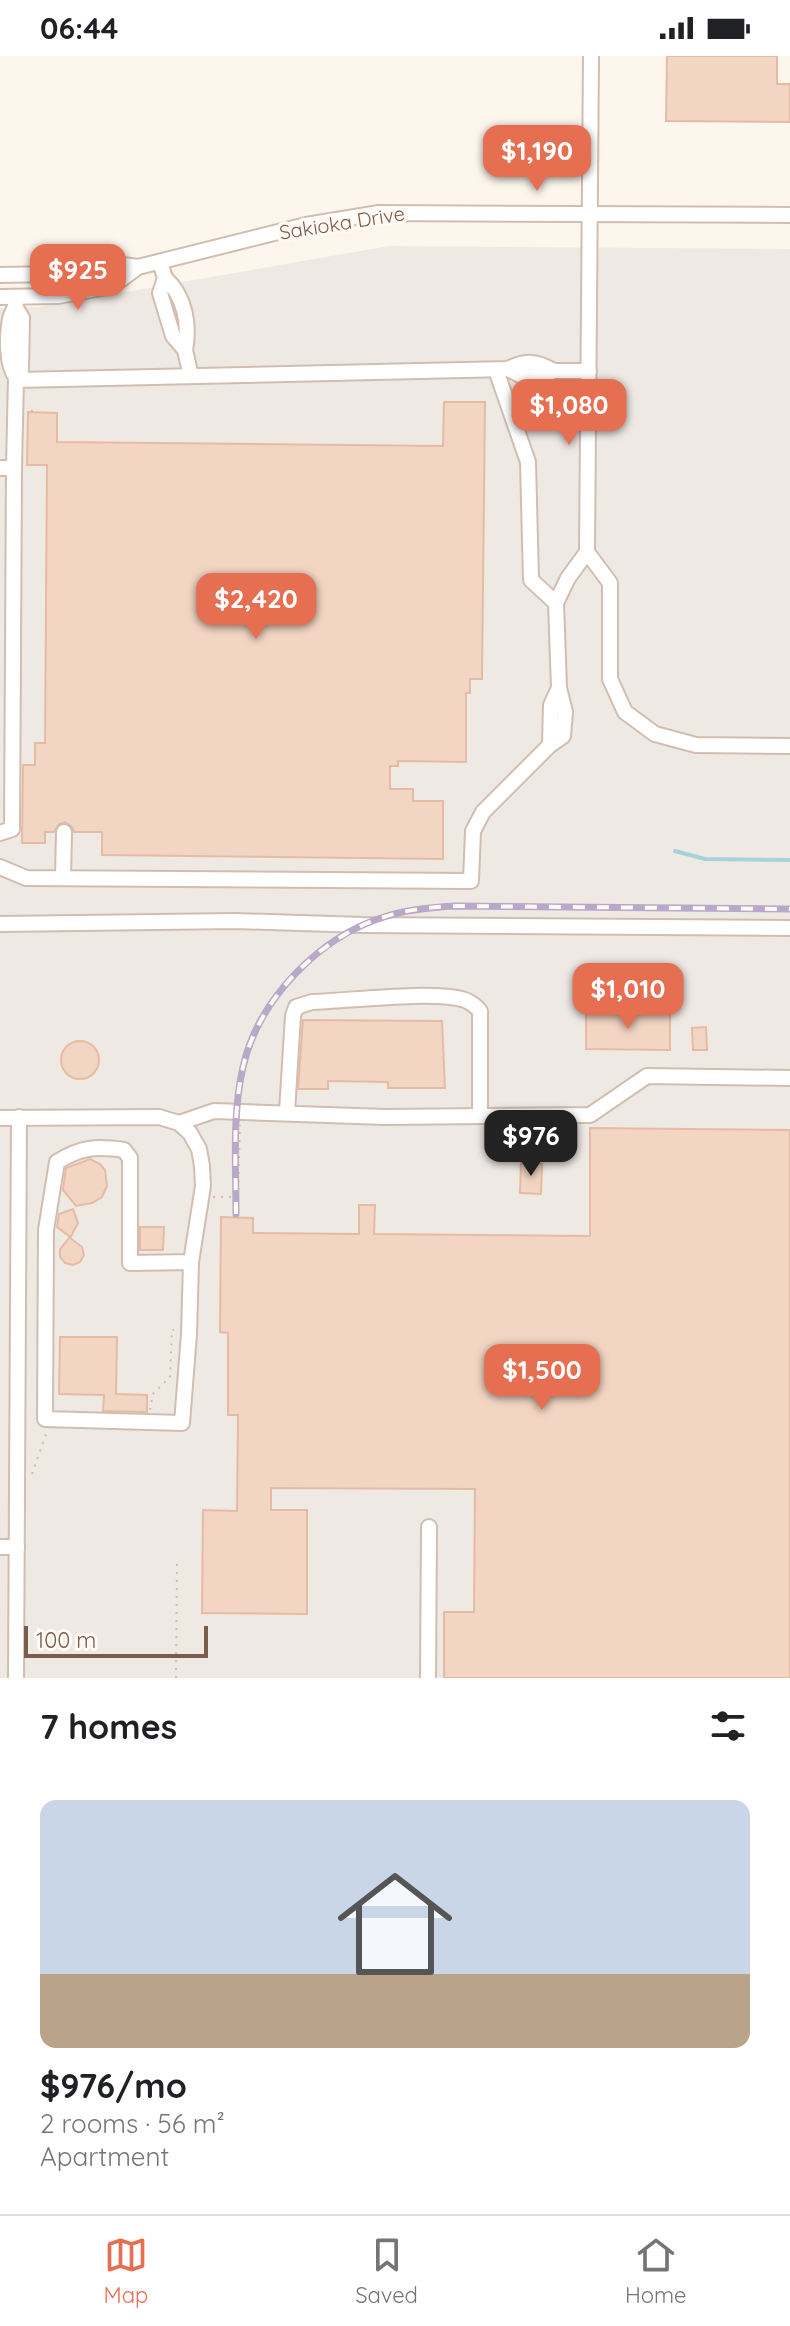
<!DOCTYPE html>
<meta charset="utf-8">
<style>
:root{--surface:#fff;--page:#f2f2f2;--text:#202124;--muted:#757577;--line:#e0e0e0;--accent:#e76f51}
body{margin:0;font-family:Quicksand,sans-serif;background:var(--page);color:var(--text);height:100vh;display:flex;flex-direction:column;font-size:30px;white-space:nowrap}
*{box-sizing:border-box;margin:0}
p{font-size:26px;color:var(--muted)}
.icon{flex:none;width:44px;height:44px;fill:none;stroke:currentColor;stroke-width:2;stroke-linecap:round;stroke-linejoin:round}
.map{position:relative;height:1622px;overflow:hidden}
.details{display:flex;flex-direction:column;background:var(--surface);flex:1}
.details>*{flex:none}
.scale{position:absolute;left:24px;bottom:20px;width:184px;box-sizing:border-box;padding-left:8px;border:4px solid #7a5c4d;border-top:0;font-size:22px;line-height:28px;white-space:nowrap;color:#7a5c4d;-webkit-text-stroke:6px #fffaf3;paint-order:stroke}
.price{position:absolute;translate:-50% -68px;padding:0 18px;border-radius:16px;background:var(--accent);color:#fff;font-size:26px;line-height:52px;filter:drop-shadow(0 2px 4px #0008)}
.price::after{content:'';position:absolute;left:50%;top:48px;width:24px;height:18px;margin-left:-12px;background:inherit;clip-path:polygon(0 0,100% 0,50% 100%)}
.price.current{background:#222;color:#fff}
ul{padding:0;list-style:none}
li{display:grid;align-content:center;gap:16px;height:424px;padding:0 40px}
li span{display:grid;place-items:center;height:248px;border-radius:16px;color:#555}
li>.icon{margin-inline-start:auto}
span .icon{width:144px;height:144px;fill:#fffc;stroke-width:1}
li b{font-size:34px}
h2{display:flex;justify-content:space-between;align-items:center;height:96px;padding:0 40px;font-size:34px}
.status{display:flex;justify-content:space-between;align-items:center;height:56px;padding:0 40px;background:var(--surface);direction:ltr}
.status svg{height:22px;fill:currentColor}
.menu{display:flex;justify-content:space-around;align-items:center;height:112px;border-top:2px solid var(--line);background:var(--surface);font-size:22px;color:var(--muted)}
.menu a{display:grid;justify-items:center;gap:4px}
.menu .current{color:var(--accent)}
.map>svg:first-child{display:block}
.industrial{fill:#efe9e4}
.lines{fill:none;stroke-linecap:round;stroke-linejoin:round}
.stream{stroke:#a5d3da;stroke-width:4}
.building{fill:#f3d5c3;stroke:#e6bba3;stroke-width:2}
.minor-casing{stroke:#d1beb0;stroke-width:18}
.path{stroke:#d9b8a5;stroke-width:2;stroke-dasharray:2 6;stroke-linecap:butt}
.minor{stroke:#fff;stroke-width:14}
.rail-casing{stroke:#b9a8c9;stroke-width:7}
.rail{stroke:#fffaf3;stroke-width:4;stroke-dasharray:12;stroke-linecap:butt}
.labels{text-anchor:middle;stroke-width:7;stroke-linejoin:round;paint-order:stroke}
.street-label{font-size:20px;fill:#7a5c4d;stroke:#fffaf3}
</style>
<div class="status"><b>06:44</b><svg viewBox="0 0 49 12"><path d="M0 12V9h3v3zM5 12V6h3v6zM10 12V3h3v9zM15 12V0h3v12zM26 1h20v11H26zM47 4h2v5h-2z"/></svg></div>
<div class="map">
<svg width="790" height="1622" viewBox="0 0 790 1622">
<rect width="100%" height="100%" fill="#fdf6ec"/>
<!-- industrial -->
<polygon class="industrial" points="389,190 790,193 790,1622 0,1622 0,252 40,251"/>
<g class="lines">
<!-- stream -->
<polyline class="stream" points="675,795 705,803 790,804"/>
</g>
<!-- building -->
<g class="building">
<polygon points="667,0 777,0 777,28 790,28 790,66 666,65"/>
<polygon points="444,346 485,346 482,623 470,623 470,637 466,637 466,706 398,705 398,710 390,710 390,733 413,733 413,745 443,745 443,803 102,799 102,776 74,776 72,771 65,766 59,768 54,776 45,776 45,787 22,787 23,709 35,709 35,687 45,687 47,409 27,409 28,356 57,357 57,386 443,390"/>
<polygon points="586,957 670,957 670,994 586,993"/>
<polygon points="303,964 442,965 445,1032 388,1032 388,1026 328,1025 328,1033 298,1033"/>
<polygon points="706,971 707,994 693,994 692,972"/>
<circle cx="80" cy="1004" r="19"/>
<polygon points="590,1072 790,1074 790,1622 444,1622 444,1556 474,1556 475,1433 271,1432 271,1454 307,1454 307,1558 202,1557 203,1454 237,1455 238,1359 228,1359 228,1277 220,1276 221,1161 253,1162 253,1177 359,1178 359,1149 375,1149 374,1178 590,1180"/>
<polygon points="90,1103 100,1108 105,1114 107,1130 102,1141 92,1147 76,1150 63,1134 66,1112"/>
<polygon points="521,1107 542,1108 541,1138 520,1137"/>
<polygon points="73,1153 78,1167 70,1182 82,1191 84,1199 80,1206 73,1209 65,1207 60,1201 60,1193 70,1181 57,1171 59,1158"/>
<polygon points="140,1171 164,1171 163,1194 140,1194"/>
<polygon points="60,1281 117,1281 116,1338 147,1339 147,1356 103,1355 104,1339 59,1338"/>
</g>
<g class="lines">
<!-- minor casing -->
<g class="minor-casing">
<g id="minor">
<polyline points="160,206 165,222 160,237 173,280 185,294 191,320"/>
<polyline points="0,219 52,218 108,207 138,211"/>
<path d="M165,222C185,240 190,269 185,294"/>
<polyline points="0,241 58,240 112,230 138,211 306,169 379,157 790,159"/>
<polyline points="508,313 524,321 541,321 554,315 589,315"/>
<path d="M16,321C6,309 7,279 10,263C11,256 16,253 16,245"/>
<path d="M16,324L508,313C526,304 537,305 554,315"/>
<polyline points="0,412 14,412 12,773 0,777"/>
<polyline points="14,412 16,321 21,314 22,262 16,252"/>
<polyline points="587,496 591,0"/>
<polyline points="587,496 610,527 610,623 625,656 655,678 696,689 790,690"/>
<polyline points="556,547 568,522 587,496"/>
<polyline points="550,689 551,649 559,632"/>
<polyline points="0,811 26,822 471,825 473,775 483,756 550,689 563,680 565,656 559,632 556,547 531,524 528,406 496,314"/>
<polyline points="63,822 64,776"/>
<polyline points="0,868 235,865 363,869 790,872"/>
<path d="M287,1056L293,960L296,951L312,946C348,945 433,934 465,944C472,947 476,950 480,955V1059"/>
<path d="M0,1062L159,1061L179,1067L190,1077L199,1093L202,1110L203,1130L191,1206L189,1278L182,1367L45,1363L46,1174L57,1106C81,1091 96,1090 124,1094L130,1102V1207L191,1206"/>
<polyline points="179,1067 214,1055 385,1061 590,1059 647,1020 790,1022"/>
<polyline points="0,1491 17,1491"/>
<polyline points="16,1622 19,1061"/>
<polyline points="428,1622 429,1471"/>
</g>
</g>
<!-- path -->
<g class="path">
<polyline points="32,356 32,348"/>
<polyline points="213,1141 238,1141 240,1069"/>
<polyline points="150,1354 153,1338 170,1321 172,1274 174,1274"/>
<polyline points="32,1418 46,1378"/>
<polyline points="176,1622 177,1505"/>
</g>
<!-- minor -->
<use href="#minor" class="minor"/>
<!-- rail casing -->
<g class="rail-casing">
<path id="rail" d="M236,1158C236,1110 232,1059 243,1011C258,944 319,881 384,861C408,853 433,851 457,850L790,853"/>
</g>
<!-- rail -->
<use href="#rail" class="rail"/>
</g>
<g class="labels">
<!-- street labels -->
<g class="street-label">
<text transform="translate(342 167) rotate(-9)" y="7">Sakioka Drive</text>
</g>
</g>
</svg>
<div class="scale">100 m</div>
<b class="price" style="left:537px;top:137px">$1,190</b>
<b class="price" style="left:78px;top:256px">$925</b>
<b class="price" style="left:569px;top:391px">$1,080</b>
<b class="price" style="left:256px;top:585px">$2,420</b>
<b class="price" style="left:628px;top:975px">$1,010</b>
<b class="price current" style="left:531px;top:1122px">$976</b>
<b class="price" style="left:542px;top:1356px">$1,500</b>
</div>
<section class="details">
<h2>7 homes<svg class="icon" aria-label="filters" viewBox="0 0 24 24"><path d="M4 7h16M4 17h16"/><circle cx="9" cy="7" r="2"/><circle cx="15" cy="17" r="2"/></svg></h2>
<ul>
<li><span style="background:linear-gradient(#c9d6e8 70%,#b9a48a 0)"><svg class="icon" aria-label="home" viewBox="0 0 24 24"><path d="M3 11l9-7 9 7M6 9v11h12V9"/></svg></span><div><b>$976/mo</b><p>2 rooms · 56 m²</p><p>Apartment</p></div></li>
</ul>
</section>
<nav class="menu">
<a class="current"><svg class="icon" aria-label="map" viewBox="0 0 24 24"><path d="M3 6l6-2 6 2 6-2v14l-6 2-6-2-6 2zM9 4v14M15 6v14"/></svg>Map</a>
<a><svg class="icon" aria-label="saved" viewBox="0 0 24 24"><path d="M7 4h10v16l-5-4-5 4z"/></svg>Saved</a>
<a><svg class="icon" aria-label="home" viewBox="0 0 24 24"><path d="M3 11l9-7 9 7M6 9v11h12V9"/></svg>Home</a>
</nav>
